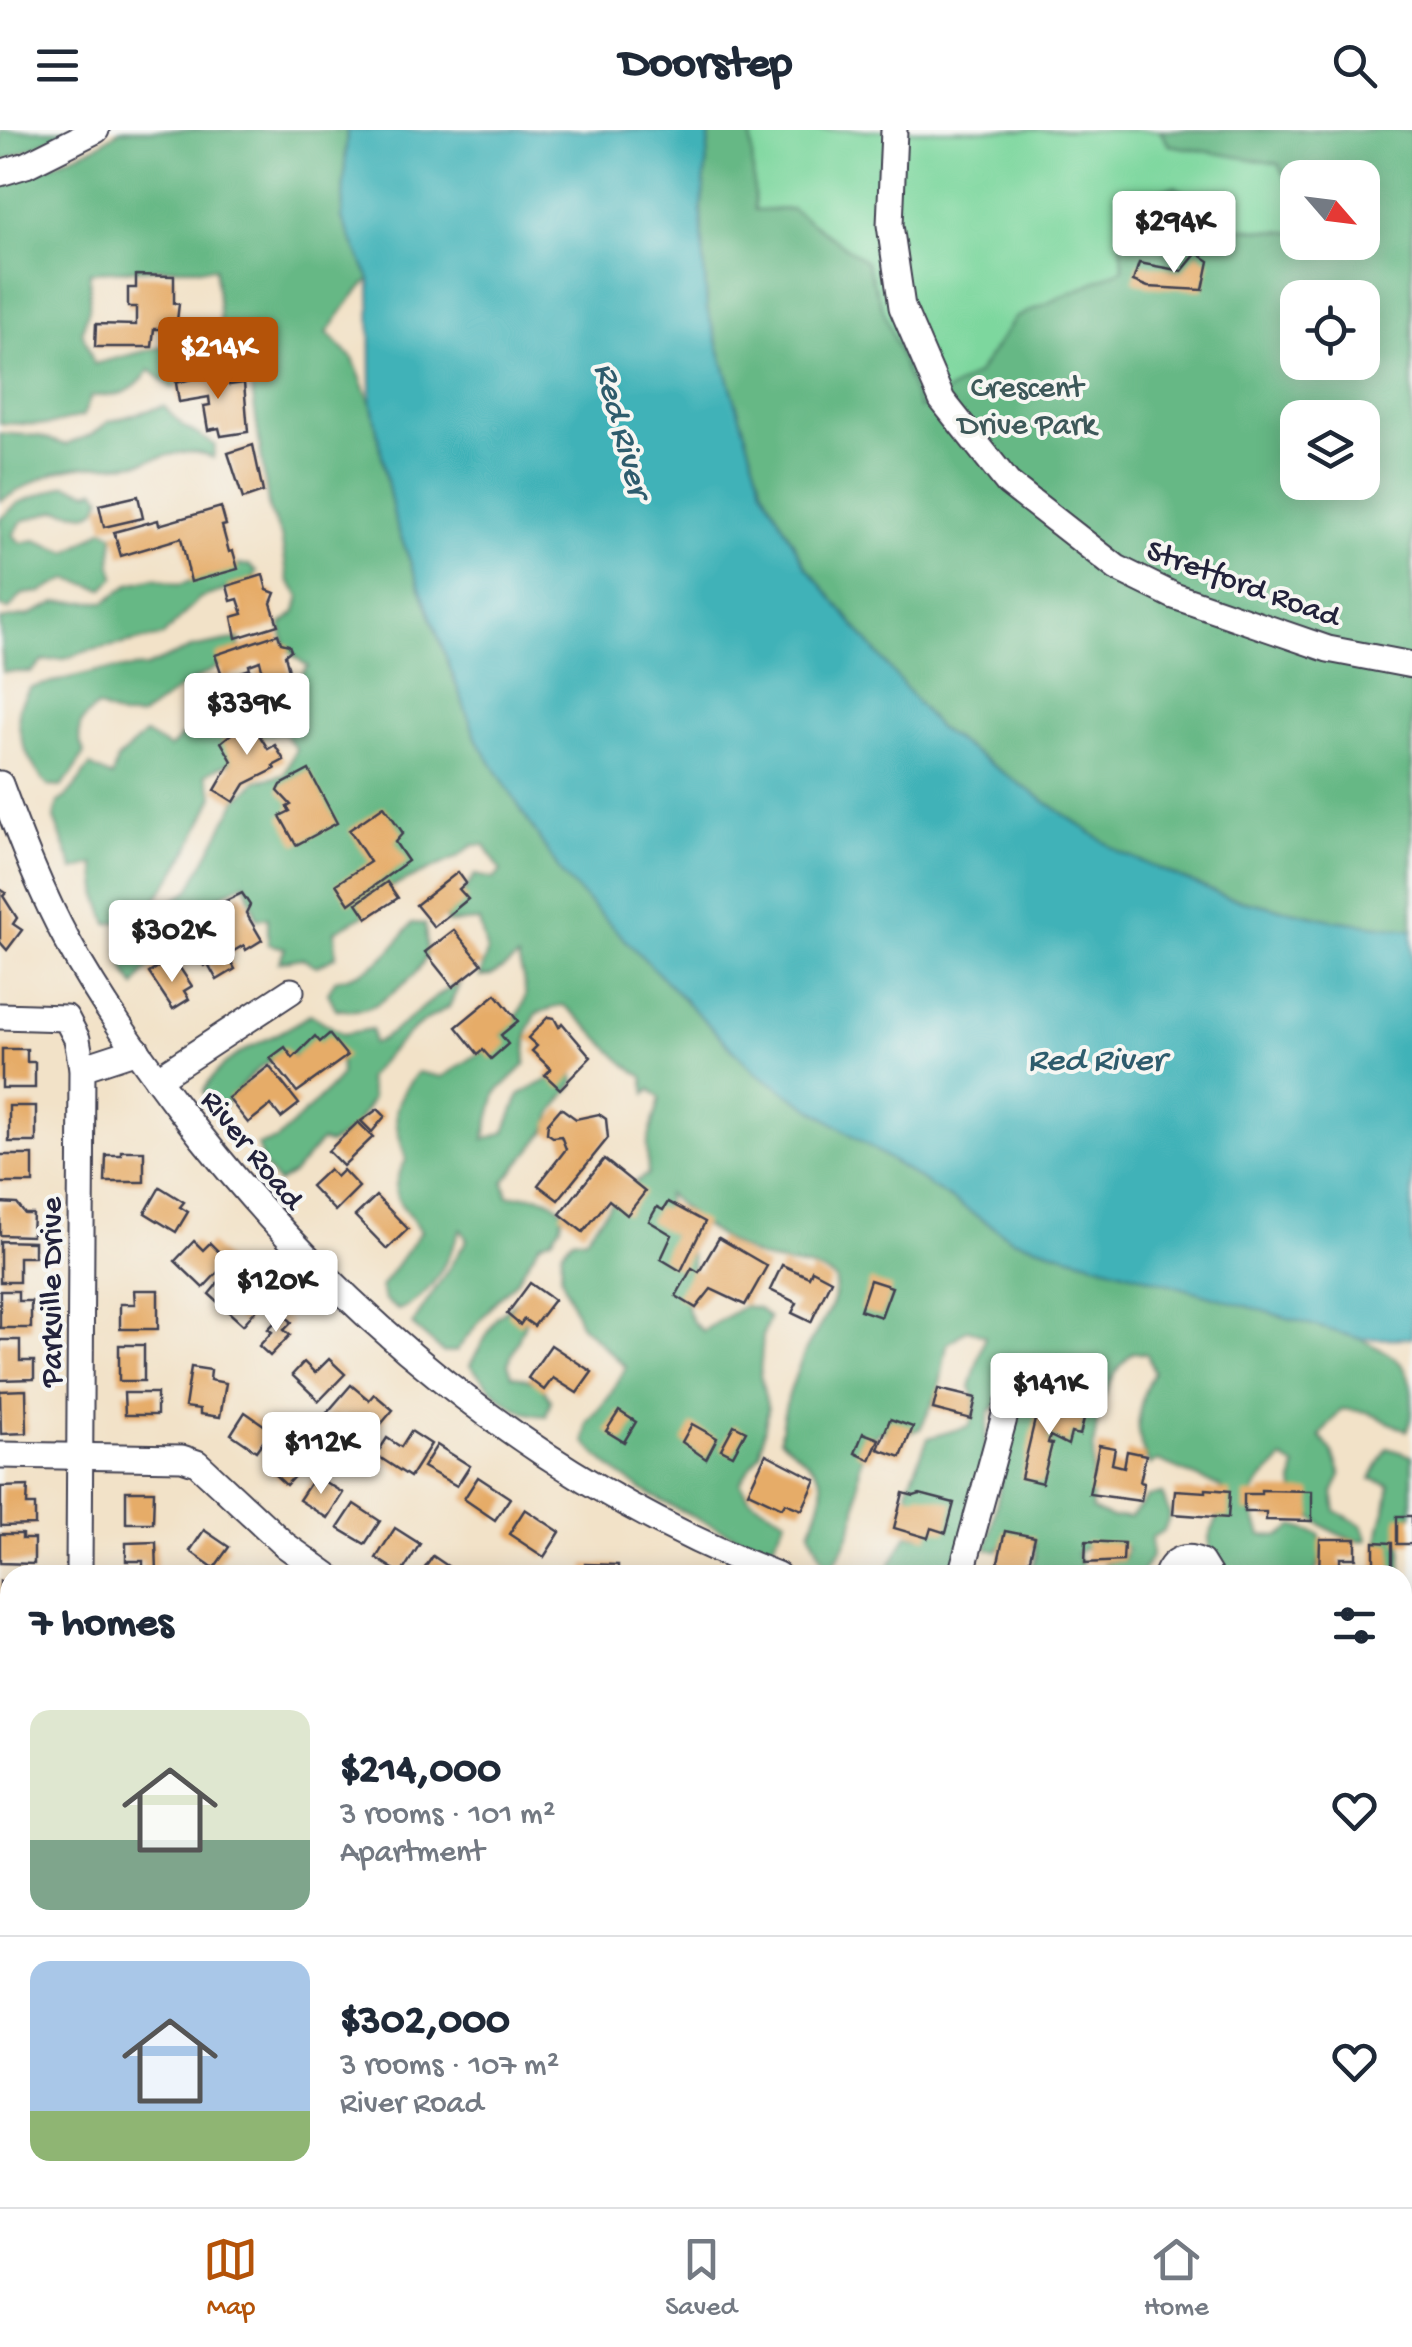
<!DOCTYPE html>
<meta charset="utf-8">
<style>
:root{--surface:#fff;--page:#f2f2f3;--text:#1f2937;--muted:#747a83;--line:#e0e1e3;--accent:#b45309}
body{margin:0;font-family:"Gochi Hand",sans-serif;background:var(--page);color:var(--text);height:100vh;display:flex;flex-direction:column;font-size:38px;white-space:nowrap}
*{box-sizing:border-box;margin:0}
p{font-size:32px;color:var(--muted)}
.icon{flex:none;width:55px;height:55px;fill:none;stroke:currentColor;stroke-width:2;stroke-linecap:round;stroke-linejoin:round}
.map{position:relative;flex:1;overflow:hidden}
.panel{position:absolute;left:0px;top:1435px;width:1412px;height:642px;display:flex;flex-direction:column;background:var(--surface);border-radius:30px 30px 0 0;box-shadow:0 5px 25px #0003}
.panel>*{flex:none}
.needle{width:65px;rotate:118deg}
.fabs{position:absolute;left:1280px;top:30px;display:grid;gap:20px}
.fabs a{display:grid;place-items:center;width:100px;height:100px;border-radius:20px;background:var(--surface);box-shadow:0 5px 25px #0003;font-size:50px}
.price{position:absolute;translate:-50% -85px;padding:0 22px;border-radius:10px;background:#fff;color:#222;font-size:32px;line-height:65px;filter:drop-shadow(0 2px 5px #0008)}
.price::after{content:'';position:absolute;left:50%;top:60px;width:30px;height:22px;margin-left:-15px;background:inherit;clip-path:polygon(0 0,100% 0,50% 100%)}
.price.on{background:var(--accent);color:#fff}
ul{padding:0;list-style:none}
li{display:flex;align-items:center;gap:30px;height:250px;padding:0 30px}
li+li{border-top:2px solid var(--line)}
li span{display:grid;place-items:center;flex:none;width:280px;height:200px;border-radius:20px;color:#555}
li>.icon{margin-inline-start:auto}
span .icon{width:120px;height:120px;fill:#fffc;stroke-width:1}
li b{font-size:42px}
h2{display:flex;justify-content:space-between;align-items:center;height:120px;padding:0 30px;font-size:42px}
header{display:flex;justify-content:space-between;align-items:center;height:130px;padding:0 30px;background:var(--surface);font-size:45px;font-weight:800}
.tab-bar{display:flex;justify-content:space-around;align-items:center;height:140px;border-top:2px solid var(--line);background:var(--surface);font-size:28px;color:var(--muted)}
.tab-bar a{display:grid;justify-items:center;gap:5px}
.tab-bar .on{color:var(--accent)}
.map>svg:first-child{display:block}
.green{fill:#7dd79e;stroke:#507c6c;stroke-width:2.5;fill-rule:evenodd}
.forest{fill:#66b885;stroke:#446d60;stroke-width:2.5;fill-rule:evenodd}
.water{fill:#41b2b8;stroke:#326a7a;stroke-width:2.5}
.building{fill:#e6ac68}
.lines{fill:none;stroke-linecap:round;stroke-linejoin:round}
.minor-casing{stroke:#413f50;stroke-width:29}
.minor{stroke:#fff;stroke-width:25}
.labels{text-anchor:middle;stroke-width:8;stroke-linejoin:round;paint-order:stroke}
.park-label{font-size:32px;fill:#3d5859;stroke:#f6f6f2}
.street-label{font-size:32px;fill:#22223b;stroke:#f6f6f2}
.water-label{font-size:35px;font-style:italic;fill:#2e5c6d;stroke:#f6f6f2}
</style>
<header><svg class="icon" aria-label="menu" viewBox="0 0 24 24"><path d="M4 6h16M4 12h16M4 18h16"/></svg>Doorstep<svg class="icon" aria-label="search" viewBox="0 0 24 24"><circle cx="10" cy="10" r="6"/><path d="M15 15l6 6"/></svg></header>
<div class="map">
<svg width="1412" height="2077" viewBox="0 0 1412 2077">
<rect width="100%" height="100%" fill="#f6f6f2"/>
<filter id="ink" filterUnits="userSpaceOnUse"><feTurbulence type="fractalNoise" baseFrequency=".01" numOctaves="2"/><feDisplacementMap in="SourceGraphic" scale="20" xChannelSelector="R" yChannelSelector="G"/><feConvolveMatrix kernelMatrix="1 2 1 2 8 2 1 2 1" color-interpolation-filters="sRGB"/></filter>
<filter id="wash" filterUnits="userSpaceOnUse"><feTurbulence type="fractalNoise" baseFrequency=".0048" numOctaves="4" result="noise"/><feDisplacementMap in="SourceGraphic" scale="40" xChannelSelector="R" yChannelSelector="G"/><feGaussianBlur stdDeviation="2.25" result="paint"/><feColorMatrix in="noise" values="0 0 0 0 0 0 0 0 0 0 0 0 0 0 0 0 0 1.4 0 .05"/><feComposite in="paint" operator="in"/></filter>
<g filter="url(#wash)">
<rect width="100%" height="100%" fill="#f2e2c8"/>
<!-- green -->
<g class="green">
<path d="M710,0H1412V800L1226,767L1119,722L701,83ZM1298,48H1362V112H1298ZM1298,168H1362V232H1298ZM1298,288H1362V352H1298Z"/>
<rect x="411" y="2068" width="186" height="9"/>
</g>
<!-- forest -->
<g class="forest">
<polygon points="0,0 70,0 0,33"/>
<path d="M120,0H347L342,89L370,149L352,168L327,203L353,229L372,276L395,391L477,610L1361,1209C1393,1226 1412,1231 1412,1271C1412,1283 1412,1292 1407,1301L1367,1282L1342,1279L1320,1306L1333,1323L1341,1345L1333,1363L1336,1381L1362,1395L1368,1410C1342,1414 1295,1383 1293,1354C1293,1351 1295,1340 1296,1337L1283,1329L1258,1354L1249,1373L1261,1405L1280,1406L1294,1396L1319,1404L1324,1420L1314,1445H1212L1209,1407L1225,1372L1220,1357L1158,1331L1150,1335C1132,1308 1137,1269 1154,1242L1147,1224L1133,1222C1092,1258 1091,1328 1092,1380L1112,1388L1131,1387L1148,1367L1162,1364L1170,1385L1164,1400L1151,1408L1152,1425L1141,1445H1101L1104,1433L1123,1430L1127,1419L1117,1413L1087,1417L1077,1423L1085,1445H1030L1036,1426L1034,1411H1005L997,1421L987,1419L1008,1318L1022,1277L1018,1265L1008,1264L989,1282L982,1340L955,1445H888L887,1441L907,1405L928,1406L907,1360L928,1308L969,1296C976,1281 978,1272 970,1257L985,1206L968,1199L947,1214L939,1260L920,1299L908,1304L895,1297C853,1305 861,1340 857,1372C855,1395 845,1418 832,1437L823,1431L810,1401C834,1348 823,1344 780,1309C781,1283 794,1248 804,1224C816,1198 836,1180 836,1150C815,1133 792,1137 768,1130C729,1118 696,1091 667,1064L664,1091L677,1115L687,1116C705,1146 667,1176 703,1201L744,1176L758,1178L769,1188L763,1205L760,1245L768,1280L760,1323L740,1353L750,1369L786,1389L772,1416L760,1417C700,1389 627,1363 585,1312L587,1293L609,1267L626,1237L580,1194L561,1146L562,1121L573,1109L586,1107L620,1062L648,1044L647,1015L660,968L651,959L646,964L643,947C612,927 593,896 563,875L537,883L528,900L525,935L496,963L484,1010L505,1002L520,964L556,946L573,944L575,952L553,982L546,1001L504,1052L508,1066C529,1066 549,1062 563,1081L561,1095L552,1108L540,1113L516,1151L493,1174L456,1221L444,1223L412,1195L467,1110L461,1099C446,1131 434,1167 398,1180L384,1170L381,1157L421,1101C400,1069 384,1069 406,1030C394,988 388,977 418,942L442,947C469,930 519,901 525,867C527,856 520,839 518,828L491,846L480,847L487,822L479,791L448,793L440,779L457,772L475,745L494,749L501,741L485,715H473L458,727L389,758L366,784L335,801L336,826L317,836L301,828L279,832L285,818L268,814V787L257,789L245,752L174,792L191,822C164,821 148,833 135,857L125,840L120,820L133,798L189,760L237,670L257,651L284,645L296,619L284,604L260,606C246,629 228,632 206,644L214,666C199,700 169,763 138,786C131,791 117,792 108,794L99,768L95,734L74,740L54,689L58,672C74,664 78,650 90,636L112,647L117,630L145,604L170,618L188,600L244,588L265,573L282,568L308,536C290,525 283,517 281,495L296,482L300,466L288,450L281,406L269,380L251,253C223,238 198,243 172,258L150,240C131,264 122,266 91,266L83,286L48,295L0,293V56L95,17ZM173,138H215L221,202L94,234L82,201L89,178L90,142Z"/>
<path d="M710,0H751L755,80L792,79L866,132L919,278L977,244L1015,188L1123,139L1119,71L1175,56L1239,98L1297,103L1298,112H1362V48H1298L1297,76L1279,34L1169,15L1159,0H1412V801L1333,790L1226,767L1119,722L938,598L806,436L762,357L707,179L701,83ZM1298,168H1362V232H1298ZM1298,288H1362V352H1298Z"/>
<path d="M164,276L183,296L215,315L213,328C186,314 163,329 136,333C118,336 99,335 80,337C52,340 24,357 0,371V303L39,306L66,315L93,304L108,292Z"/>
<polygon points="66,355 89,362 96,359 102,367 97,379 87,384 57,380 22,391 13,405 21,413 35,410 68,422 104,399 114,405 111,434 115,447 104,459 68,449 41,462 23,464 9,479 0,477 0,389 18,373"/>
<polygon points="239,435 249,435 257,441 251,452 200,468 163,506 87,521 64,529 43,531 31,542 3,542 0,490 29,485 58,472 105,472 130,454 155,448 179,455"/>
<path d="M239,509V525L185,555L140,587H121L97,577C78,591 75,601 84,623L73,643L61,657L48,656C31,636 16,608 19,580C20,573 26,564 30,558L97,541L146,537L191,518Z"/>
<path d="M412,793L425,794C425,803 428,817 426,826C421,839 411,848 400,857C379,875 365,884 336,879L328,863L335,850C375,842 388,825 412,793Z"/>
<path d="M460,853L449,877C415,893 391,919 367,948L372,969L353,999L329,1014L321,1011L294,1043L278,1053L263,1035L258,1015L277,1010L332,956L341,944L340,924C268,928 272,919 223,977L211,974L203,962C228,915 272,914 310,884L343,904L372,899L373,914C405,898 427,868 460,853Z"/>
<path d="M520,1169L525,1193L508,1234L512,1245L533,1251L536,1248L551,1270L546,1286C512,1286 490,1257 470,1235L497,1187Z"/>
<path d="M1387,1318L1412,1326V1386L1402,1404L1401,1436L1407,1458L1405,1479L1412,1489V1504L1403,1516L1402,1445H1373C1378,1426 1377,1405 1383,1387C1387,1374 1389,1368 1389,1355L1371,1349Z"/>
</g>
<!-- water -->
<polygon class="water" points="347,0 710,0 701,83 707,179 762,357 806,436 938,598 1119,722 1226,767 1333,790 1412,800 1412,1208 1361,1209 1012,1109 755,942 563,746 477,610 395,391 371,270 370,149 342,89"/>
<g id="blocks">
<!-- building -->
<g class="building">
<polygon points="1197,123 1209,131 1203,160 1148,157 1133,151 1139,133 1182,141"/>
<polygon points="136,145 174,146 174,173 179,174 176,199 154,199 152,217 95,217 96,194 136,195 136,177 128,177 128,158 136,158"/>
<polygon points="226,240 229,255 244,253 248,302 221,306 219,298 208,300 204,276 210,275 209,267 179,272 176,253"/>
<polygon points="253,315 263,362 243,369 228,323"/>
<polygon points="138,366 143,388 104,397 99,375"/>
<polygon points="221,377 226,395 222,396 229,422 233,421 238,439 191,452 181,408 121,426 114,402 158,390 159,395"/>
<polygon points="263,445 267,460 275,463 271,473 278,495 236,508 232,487 243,484 238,469 231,471 227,456"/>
<polygon points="278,504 281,513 289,515 291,520 285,525 293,556 269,564 265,552 261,554 257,542 262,539 260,531 249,535 250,539 223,548 215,525"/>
<polygon points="256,584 265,598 258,603 268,619 275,615 284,630 273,636 275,639 245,654 234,672 215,660 232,631 221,612"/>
<polygon points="309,640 337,693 296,715 280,686 290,681 287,677 291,675 278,661 281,655"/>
<polygon points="384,676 403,703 395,712 408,731 349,774 336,754 370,732 349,700"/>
<polygon points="458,742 466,753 459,759 468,769 434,797 416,775"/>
<polygon points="387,752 398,768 367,788 357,773"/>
<polygon points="0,759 6,763 3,766 17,788 13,794 22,800 7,820 0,812"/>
<polygon points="242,763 250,775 246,783 262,810 246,820 244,815 227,825 235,839 217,850 208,834 204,836 187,808 222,787 215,776"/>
<polygon points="454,800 482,834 453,857 425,822"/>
<polygon points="161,835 166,843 178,835 192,856 184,861 189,869 173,879 149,843"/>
<polygon points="496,864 518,891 501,905 508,914 491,929 483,920 478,924 456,897"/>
<polygon points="548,887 554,888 559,897 562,893 591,927 560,959 545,945 551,939 532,921 537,916 528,908"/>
<polygon points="329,904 347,926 297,962 270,928 285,917 293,928 315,906 320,912"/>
<polygon points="2,919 27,919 27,932 35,932 35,958 2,958"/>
<polygon points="269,936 299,974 281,988 271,975 248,993 228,968"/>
<rect x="9" y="976" width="27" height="36"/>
<polygon points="561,978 576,989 599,984 606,989 608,1008 558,1070 538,1055 566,1019 561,1006 553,1007 547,1003 548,993"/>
<polygon points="378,979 385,986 372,1002 361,991"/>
<polygon points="358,992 373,1007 343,1036 328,1021"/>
<polygon points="121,1021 144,1021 144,1052 105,1052 106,1025 121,1025"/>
<rect x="0" y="1025" width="33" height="28"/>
<polygon points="604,1029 645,1062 627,1085 609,1070 583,1102 560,1084"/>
<polygon points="329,1039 336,1047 343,1040 359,1057 335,1081 311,1056"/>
<polygon points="160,1057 184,1072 180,1077 188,1082 176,1102 145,1083"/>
<polygon points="376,1066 408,1099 387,1119 355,1086"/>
<polygon points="668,1072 705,1092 681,1141 661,1129 672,1105 649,1091 657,1077 663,1080"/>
<polygon points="0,1073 17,1074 25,1084 33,1084 32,1106 0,1105"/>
<polygon points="719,1108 767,1136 745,1175 711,1159 696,1178 676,1166 692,1138 699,1142"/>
<polygon points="0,1111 34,1112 34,1127 19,1127 19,1152 0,1152"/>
<polygon points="194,1111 203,1120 210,1113 228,1131 203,1158 175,1131"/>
<polygon points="782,1135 809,1147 812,1140 831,1150 811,1192 792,1183 797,1173 770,1160"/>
<polygon points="227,1142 244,1157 250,1151 268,1166 243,1195 209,1164"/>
<polygon points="870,1150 892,1157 881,1187 860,1180"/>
<polygon points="530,1153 554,1170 534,1196 524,1189 520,1195 507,1184"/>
<polygon points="134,1160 158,1160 158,1199 120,1199 120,1174 135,1174"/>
<polygon points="0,1161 18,1161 18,1171 31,1171 31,1198 0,1198"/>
<polygon points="283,1184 292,1192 284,1200 290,1205 270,1226 259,1216 272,1202 268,1199"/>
<polygon points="0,1210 20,1210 20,1231 34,1231 34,1249 0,1250"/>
<rect x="119" y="1215" width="25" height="36"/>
<polygon points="551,1215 592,1242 577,1263 553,1248 544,1260 528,1248"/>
<polygon points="329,1229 345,1244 319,1271 292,1245 304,1232 315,1243"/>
<polygon points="191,1237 211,1240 210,1250 226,1253 220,1287 200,1284 200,1279 185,1277"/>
<polygon points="351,1255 369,1270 374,1264 393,1280 370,1307 344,1285 332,1290 326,1284"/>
<polygon points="938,1259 976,1268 971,1289 933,1279"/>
<polygon points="26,1260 27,1303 1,1304 0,1261"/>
<polygon points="124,1263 157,1263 157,1285 125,1285"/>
<polygon points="1039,1273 1085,1285 1080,1305 1071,1303 1068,1315 1050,1306 1048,1313 1052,1314 1042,1353 1021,1348"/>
<polygon points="619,1281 636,1292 624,1312 606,1301"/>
<polygon points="245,1282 271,1300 256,1321 231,1304"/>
<polygon points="890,1289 913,1297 901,1327 878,1319"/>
<polygon points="692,1294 717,1308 706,1329 682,1312"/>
<polygon points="734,1295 746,1301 733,1325 721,1319"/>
<polygon points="411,1301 431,1314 410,1347 376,1325 387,1308 401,1317"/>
<polygon points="863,1303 879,1309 870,1330 855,1323"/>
<polygon points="290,1304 314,1325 286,1355 263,1334"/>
<polygon points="437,1315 470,1336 457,1356 423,1337"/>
<polygon points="1099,1315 1115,1318 1112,1334 1124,1337 1127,1321 1146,1325 1140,1352 1144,1353 1141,1371 1089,1364"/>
<polygon points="766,1324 816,1350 802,1380 785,1373 782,1378 748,1362"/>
<polygon points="315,1346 343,1363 327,1388 299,1370"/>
<polygon points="478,1347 510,1368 495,1390 464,1369"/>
<polygon points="28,1356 27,1375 35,1375 35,1395 1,1396 1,1357"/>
<polygon points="1206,1359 1230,1361 1228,1388 1173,1384 1175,1360 1206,1362"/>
<polygon points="1261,1360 1312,1361 1312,1391 1266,1390 1266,1382 1244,1382 1244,1364 1261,1364"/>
<polygon points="126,1361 154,1361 153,1393 126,1393"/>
<polygon points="903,1363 914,1366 920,1364 954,1373 946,1403 931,1398 928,1408 894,1398"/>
<polygon points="354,1374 380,1391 365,1414 338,1398"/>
<polygon points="525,1379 560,1402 544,1427 509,1404"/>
<rect x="1397" y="1386" width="15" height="28"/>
<polygon points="395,1398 420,1414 401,1444 376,1428"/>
<polygon points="204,1400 229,1417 214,1438 190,1421"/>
<polygon points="1005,1401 1035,1407 1026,1445 995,1445"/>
<polygon points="0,1404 22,1404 22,1409 34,1409 34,1434 0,1433"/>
<polygon points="1320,1409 1356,1409 1356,1428 1340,1428 1340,1434 1344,1434 1344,1445 1319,1445"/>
<polygon points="1086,1411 1124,1413 1123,1431 1085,1433"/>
<polygon points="156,1412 157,1443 143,1443 143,1431 126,1431 126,1413"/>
<polygon points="1374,1412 1392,1413 1392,1442 1374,1442"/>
<polygon points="433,1426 461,1445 420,1445"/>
<polygon points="585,1434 618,1435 618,1445 585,1445"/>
<rect x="0" y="1451" width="10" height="26"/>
<polygon points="1402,1612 1412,1612 1412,1649 1404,1649"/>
<polygon points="0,1734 10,1734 10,1777 4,1777"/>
<rect x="1402" y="1849" width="10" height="35"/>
<rect x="1402" y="1888" width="10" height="36"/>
<rect x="1402" y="1983" width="10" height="37"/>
<polygon points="1402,2035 1409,2035 1409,2073 1383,2073 1383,2068 1402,2068"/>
<rect x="8" y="2068" width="29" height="9"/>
<rect x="120" y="2068" width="32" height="9"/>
<rect x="334" y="2068" width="29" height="9"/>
<polygon points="634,2068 663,2068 662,2077 634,2077"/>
<polygon points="757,2068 781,2068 781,2077 752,2077 752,2070 757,2070"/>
<rect x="1270" y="2068" width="30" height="9"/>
</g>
</g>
</g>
<g filter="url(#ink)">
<use href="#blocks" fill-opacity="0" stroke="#413f50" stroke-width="2.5"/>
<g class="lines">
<!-- minor casing -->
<g class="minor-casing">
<g id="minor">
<polyline points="894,0 890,95 902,177 942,270 1008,353 1117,438 1174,466 1328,519 1412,535"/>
<polyline points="0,43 26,35 96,0"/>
<path d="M0,654C20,708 41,763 69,814C100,871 139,925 178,977C335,1183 534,1349 777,1445"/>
<polyline points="0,886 66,888 77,909 82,938"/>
<polyline points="157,949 291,861"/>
<polyline points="0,1325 182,1328 197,1333 285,1415 327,1445"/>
<polyline points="79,1445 82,938 137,920"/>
<polyline points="961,1445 1009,1270"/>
<path d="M1167,1445C1173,1429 1187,1424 1201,1432L1209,1445"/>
<polyline points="1402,1551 1412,1551"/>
<polyline points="0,1556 10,1556"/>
<polyline points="1402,1815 1412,1815"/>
<polyline points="78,2068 78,2077"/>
<polyline points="288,2068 288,2077"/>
<polyline points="712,2068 712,2077"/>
<polyline points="1135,2068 1135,2077"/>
<polyline points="1346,2068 1346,2077"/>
<polyline points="924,2077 924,2068"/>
</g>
</g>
<!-- minor -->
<use href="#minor" class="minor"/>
</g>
</g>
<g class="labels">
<!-- park labels -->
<g class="park-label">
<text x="1027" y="266">Crescent<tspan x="1027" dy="37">Drive Park</tspan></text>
</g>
<!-- street labels -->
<g class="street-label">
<text transform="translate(1244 451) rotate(20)" y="11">Stretford Road</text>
<text transform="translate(254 1018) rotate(51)" y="11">River Road</text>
<text transform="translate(49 1162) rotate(-90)" y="11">Parkville Drive</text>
</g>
<!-- water labels -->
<g class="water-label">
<text transform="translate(625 299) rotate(75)" y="12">Red River</text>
<text x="1096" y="939">Red River</text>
</g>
</g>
</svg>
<div class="fabs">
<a><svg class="needle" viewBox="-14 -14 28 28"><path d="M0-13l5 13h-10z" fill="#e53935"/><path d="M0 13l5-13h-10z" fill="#747a83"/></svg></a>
<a><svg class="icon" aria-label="locate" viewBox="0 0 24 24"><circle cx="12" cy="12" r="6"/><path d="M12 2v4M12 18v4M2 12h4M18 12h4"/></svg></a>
<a><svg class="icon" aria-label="layers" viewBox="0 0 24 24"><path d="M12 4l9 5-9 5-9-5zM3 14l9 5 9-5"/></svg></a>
</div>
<b class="price" style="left:1174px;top:146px">$294K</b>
<b class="price on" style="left:218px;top:272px">$214K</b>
<b class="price" style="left:247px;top:628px">$339K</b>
<b class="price" style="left:172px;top:855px">$302K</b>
<b class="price" style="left:276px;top:1205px">$120K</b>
<b class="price" style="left:1049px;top:1308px">$141K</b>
<b class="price" style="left:321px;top:1367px">$112K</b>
<section class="panel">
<h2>7 homes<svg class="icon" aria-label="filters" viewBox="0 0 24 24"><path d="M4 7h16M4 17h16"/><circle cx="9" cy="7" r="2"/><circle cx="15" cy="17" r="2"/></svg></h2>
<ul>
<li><span style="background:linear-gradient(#dfe7d0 65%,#7fa58c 0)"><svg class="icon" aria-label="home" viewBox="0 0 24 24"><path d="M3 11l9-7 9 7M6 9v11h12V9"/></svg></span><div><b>$214,000</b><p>3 rooms · 101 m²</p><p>Apartment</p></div><svg class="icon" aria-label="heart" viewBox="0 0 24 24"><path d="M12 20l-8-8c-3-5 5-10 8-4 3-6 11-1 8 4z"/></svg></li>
<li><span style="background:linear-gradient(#a9c7e8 75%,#8fb573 0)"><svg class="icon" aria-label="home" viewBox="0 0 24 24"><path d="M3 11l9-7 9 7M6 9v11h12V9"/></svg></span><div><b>$302,000</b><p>3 rooms · 107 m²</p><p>River Road</p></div><svg class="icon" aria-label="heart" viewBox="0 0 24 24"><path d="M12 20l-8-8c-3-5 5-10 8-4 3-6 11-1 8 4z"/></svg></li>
</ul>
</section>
</div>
<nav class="tab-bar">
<a class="on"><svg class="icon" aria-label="map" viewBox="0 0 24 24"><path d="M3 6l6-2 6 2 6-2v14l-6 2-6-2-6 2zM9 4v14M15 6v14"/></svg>Map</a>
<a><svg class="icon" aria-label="saved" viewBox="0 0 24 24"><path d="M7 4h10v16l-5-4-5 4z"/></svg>Saved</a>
<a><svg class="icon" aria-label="home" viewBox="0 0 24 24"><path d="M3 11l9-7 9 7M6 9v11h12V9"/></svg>Home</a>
</nav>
